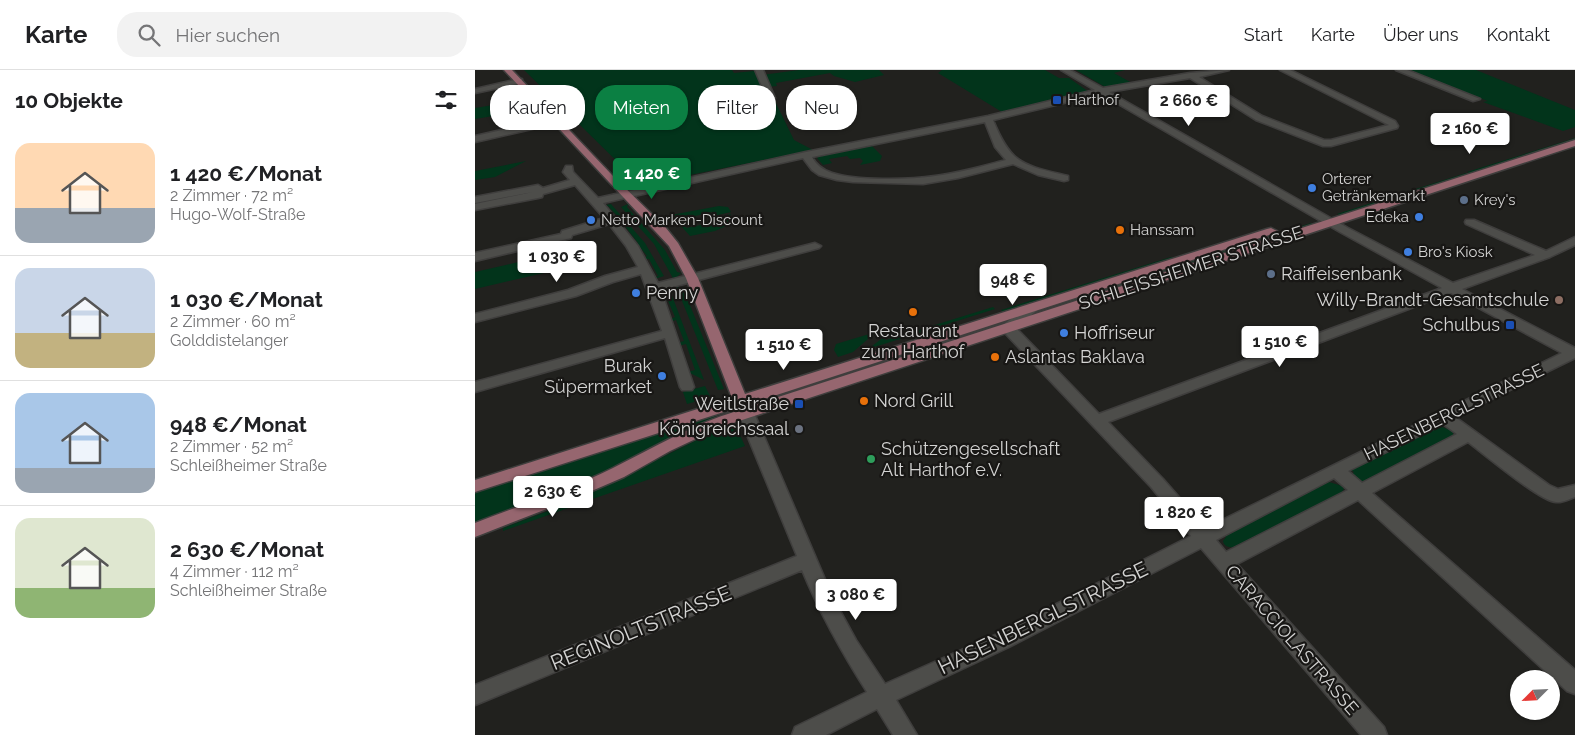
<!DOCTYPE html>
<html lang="de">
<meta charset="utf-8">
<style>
:root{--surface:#fff;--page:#f2f2f2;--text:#202124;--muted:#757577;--line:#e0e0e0;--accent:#0b8043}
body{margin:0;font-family:Raleway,sans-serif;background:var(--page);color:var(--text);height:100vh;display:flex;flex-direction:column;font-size:19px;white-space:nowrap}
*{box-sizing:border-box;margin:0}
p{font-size:16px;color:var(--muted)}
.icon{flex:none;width:28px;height:28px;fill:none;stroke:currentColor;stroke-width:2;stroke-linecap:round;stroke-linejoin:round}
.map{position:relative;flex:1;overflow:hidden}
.panel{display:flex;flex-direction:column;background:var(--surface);width:475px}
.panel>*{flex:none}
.banner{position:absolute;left:15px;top:15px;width:475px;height:45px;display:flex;gap:10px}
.needle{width:32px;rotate:246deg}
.tools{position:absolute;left:1035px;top:600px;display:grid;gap:10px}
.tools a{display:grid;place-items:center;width:50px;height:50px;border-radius:50%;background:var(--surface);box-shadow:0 1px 4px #0004;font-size:25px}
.price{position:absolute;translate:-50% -42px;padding:0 11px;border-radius:5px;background:#fff;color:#222;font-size:16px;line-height:32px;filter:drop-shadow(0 1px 2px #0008)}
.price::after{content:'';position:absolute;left:50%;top:30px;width:15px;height:11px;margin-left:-8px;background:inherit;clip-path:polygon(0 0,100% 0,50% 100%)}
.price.current{background:var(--accent);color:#fff}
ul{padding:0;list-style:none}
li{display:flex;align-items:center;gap:15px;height:125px;padding:0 15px}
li+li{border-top:1px solid var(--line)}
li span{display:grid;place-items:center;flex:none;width:140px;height:100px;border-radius:15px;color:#555}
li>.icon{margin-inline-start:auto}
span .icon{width:60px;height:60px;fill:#fffc;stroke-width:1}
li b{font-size:21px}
h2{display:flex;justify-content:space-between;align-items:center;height:60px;padding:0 15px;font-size:21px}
.pill{padding:0 18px;border-radius:20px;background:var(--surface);box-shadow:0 1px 4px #0004;font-size:18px;line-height:45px}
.pill.current{background:var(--accent);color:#fff}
header{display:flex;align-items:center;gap:30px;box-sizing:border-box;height:70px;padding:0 25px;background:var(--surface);border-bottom:1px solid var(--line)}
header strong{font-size:24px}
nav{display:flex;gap:28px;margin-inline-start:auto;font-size:18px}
.search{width:350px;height:45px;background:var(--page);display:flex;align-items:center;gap:12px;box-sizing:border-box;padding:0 18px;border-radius:20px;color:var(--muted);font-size:19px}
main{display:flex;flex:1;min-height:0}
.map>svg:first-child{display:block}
.green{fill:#02341b}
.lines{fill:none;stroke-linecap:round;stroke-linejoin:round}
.minor-casing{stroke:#3f3e3d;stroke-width:3}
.major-casing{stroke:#3f3e3d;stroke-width:3}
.minor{fill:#4d4d4a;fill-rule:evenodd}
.major{fill:#96666f;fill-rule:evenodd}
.transit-dot{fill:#1a4fb4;stroke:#181715;stroke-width:2}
.shop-dot{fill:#3f7fe0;stroke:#181715;stroke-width:2}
.service-dot{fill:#5c6f8a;stroke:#181715;stroke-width:2}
.food-dot{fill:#e8710a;stroke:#181715;stroke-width:2}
.education-dot{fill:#8d6e63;stroke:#181715;stroke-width:2}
.worship-dot{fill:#6b7280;stroke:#181715;stroke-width:2}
.leisure-dot{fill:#2e9e5b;stroke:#181715;stroke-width:2}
.labels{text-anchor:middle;stroke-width:4.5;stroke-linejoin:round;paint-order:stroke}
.far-poi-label{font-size:15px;fill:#d3d3d2;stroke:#181715;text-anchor:start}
.street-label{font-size:18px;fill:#d3d3d2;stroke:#181715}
.poi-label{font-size:18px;fill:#d3d3d2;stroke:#181715;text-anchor:start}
.near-street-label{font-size:21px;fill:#d3d3d2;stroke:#181715}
</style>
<header>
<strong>Karte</strong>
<div class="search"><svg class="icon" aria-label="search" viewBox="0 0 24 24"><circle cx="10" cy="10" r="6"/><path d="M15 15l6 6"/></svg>Hier suchen</div>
<nav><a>Start</a><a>Karte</a><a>Über uns</a><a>Kontakt</a></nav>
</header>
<main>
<section class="panel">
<h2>10 Objekte<svg class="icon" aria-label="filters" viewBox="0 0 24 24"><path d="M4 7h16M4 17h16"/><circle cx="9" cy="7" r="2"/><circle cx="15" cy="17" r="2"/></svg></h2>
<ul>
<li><span style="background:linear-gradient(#ffd9b3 65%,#9aa5b1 0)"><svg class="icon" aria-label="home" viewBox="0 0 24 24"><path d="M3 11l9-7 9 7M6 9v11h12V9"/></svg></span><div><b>1 420 €/Monat</b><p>2 Zimmer · 72 m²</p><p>Hugo-Wolf-Straße</p></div></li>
<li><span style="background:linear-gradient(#c9d6e8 65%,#c2b280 0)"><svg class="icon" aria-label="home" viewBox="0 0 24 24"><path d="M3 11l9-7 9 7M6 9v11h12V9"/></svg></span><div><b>1 030 €/Monat</b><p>2 Zimmer · 60 m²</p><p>Golddistelanger</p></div></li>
<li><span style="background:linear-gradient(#a9c7e8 75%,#9aa5b1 0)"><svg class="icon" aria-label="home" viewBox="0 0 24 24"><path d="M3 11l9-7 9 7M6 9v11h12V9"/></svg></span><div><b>948 €/Monat</b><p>2 Zimmer · 52 m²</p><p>Schleißheimer Straße</p></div></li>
<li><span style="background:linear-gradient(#dfe7d0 70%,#8fb573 0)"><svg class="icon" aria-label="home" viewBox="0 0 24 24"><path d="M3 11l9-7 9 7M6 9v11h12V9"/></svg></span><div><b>2 630 €/Monat</b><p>4 Zimmer · 112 m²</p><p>Schleißheimer Straße</p></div></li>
</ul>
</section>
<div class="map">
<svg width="1100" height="665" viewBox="0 0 1100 665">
<rect width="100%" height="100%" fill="#21211e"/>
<!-- green -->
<g class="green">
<polygon points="49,0 257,0 259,3 289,0 287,5 324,0 404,0 409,5 380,12 359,6 355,3 301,13 302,16 293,17 319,70 338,80 175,113 164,113"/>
<polygon points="467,0 570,0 584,8 594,8 614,22 527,42 463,3"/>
<polygon points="601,0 650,0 639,3 657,13 632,18"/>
<polygon points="928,0 1001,0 1100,40 1100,57 1088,61 1008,32 1013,31"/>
<polygon points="36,32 37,43 0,49 0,38"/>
<polygon points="1100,68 1100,71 997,104 992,102"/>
<polygon points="397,76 407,86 405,91 385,95 388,91 385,88 375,89 372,86 354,89 357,93 348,95 342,88 345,86"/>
<polygon points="51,91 20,107 0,110 0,101"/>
<polygon points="991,103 995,105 867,146 862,144"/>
<polygon points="136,134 170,173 189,206 177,210 176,208 183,206 174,189 167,190 166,189 172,186 164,176 158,177 157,175 163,173 146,151 140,152 139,151 145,149 133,136 126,136"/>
<polygon points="153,134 152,137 190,180 202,202 206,203 199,210 179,174 146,137"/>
<polygon points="244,136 253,137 256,142 239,146 237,142 207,149 208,152 204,154 196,145"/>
<polygon points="256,144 251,156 240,161 215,166 206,156 210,156 211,158 241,152 240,148"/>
<polygon points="836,153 838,154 789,170 785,173 577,239 589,232"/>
<polygon points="96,180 99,196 0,219 0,202"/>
<polygon points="696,187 700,187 528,242 526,240"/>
<polygon points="201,216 208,218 249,319 243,320"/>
<polygon points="193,223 196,223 229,310 213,302 220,300 211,274 203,276 202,273 209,271 201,250 194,252 193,250 200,247 191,226 184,227 183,225"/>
<polygon points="518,237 520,239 393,279 409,267 411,270"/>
<polygon points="524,252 526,257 363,309 360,307"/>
<polygon points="401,262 378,282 363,287 359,280 361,274"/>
<polygon points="230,316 235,326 233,328 212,334 208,322"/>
<polygon points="239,344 241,347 190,370 144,398 0,457 0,421"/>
<polygon points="964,356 978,361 978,365 981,367 892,413 889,411 884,411 876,405 879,402 876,400"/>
<polygon points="248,357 252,361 261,357 270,376 106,433 105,428"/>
<path d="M854,412L867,416L869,419L866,423L869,425L763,479L761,477C755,478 749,477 748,471L751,467L748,464Z"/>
<polygon points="97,432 99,436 28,461 28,458"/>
</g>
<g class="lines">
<!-- minor casing -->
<g class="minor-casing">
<g id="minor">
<polygon points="280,0 288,0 300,28 299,30 292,28"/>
<path d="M586,0H595L628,18L715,3L754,0L724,7L787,46L849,70H856L914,55L805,0H815L920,51L923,56L922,58L856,76H848L781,50L715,8L634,22L873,158L978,213L1060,185L991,154L990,152L991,150H999L1071,181L1100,167V175L1075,187L987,219L1100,278V288L980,347L1074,415L1083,419L1100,415V427C1094,429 1087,433 1081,432C1066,432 1008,383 993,372L897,423L1100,600V624L1092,621L883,430L762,494L909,657L912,665H886L726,478L534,577L421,630L442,665H418L402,639L351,665H317L320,657L392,622C367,583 345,543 327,500L0,635V615L322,486L263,343L266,339H276L279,343L358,528L381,570L410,614L520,565L716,466L676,417L528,261L526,258L528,255L555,234H565L566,237L541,258L624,344L967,218L865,162L626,24L518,50C536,95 548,95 593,106V110L589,111L563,105L538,94L483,108L448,114L378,112L362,110L344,105L337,100L328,88L128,133L163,176L183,213L340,173L346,176L344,178L186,220L219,317L217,320H207L205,317L190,268L0,322V312L187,261L166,204L138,212L101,226L0,252V244L93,220L130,206L163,197L151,176L134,154L97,165L96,168L0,191V183L86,164L87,161L129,148L100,115L68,124L67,127L63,128L0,140V134L58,122L0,133V127L63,115L68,118L95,110L88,102L91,96H97L98,102L123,128L331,82L513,46L620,20ZM510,52L520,77L531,90C508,96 484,103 460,106C434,110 382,111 357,103C348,100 341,95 337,87ZM976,223L1087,283L731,458L688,409L633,352ZM968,354L982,364L887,413L873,401ZM859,408L873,420L751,482L741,470Z"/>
<polygon points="921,0 932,0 1005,29 998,31"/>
<polygon points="44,9 47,9 47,13 0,23 0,19"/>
<polygon points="80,48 84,51 83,53 0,72 0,66"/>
</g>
</g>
<!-- major casing -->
<g class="major-casing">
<path id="major" d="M29,0H37L137,105L191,158L203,173L223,208L270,324L792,159L796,158L802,161L800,163L274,334L275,336L1100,70V76L246,357L195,381L149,407L105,426L0,467V453C46,435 94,420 138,398C180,377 216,355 262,341L261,338L0,422V410L257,328L211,208L194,176Z"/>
</g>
<!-- minor -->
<use href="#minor" class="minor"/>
<!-- major -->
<use href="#major" class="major"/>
</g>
<!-- markers -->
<g class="transit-dot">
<rect x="577" y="25" width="10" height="10" rx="2.5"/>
<rect x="1030" y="250" width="10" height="10" rx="2.5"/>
<rect x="319" y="329" width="10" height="10" rx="2.5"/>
</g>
<g class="shop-dot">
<circle cx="837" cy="118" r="5"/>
<circle cx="944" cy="147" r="5"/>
<circle cx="116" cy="150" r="5"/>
<circle cx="933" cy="182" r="5"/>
<circle cx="161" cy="223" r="5"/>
<circle cx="589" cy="263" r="5"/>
<circle cx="187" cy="306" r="5"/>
</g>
<g class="service-dot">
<circle cx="989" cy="130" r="5"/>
<circle cx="796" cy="204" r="5"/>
</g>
<g class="food-dot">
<circle cx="645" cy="160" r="5"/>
<circle cx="438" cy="242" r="5"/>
<circle cx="520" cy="287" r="5"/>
<circle cx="389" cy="331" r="5"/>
</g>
<circle class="education-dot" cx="1084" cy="230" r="5"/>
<circle class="worship-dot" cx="324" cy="359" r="5"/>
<circle class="leisure-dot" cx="396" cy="389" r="5"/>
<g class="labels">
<!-- far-poi labels -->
<g class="far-poi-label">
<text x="592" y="35">Harthof</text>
<text x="847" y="114">Orterer<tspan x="847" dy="17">Getränkemarkt</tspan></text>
<text x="999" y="135">Krey's</text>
<text x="934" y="152" text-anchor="end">Edeka</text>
<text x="126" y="155">Netto Marken-Discount</text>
<text x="655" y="165">Hanssam</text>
<text x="943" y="187">Bro's Kiosk</text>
</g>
<!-- street labels -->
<g class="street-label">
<text transform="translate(716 198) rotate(-18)" y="6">SCHLEISSHEIMER STRASSE</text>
<text transform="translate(979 342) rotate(-26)" y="6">HASENBERGLSTRASSE</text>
<text transform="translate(817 570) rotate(49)" y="6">CARACCIOLASTRASSE</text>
</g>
<!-- poi labels -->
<g class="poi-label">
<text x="806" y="210">Raiffeisenbank</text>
<text x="171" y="229">Penny</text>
<text x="1074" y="236" text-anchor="end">Willy-Brandt-Gesamtschule</text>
<text x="1025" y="261" text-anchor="end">Schulbus</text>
<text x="438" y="267" text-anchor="middle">Restaurant<tspan x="438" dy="21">zum Harthof</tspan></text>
<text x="599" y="269">Hoffriseur</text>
<text x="530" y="293">Aslantas Baklava</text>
<text x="177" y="302" text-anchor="end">Burak<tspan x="177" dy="21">Süpermarket</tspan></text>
<text x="399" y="337">Nord Grill</text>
<text x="314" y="340" text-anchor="end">Weitlstraße</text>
<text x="314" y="365" text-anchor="end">Königreichssaal</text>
<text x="406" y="385">Schützengesellschaft<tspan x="406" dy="21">Alt Harthof e.V.</tspan></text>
</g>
<!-- near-street labels -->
<g class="near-street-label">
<text transform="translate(568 548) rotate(-26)" y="7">HASENBERGLSTRASSE</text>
<text transform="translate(166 558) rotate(-22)" y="7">REGINOLTSTRASSE</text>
</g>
</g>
</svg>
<div class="tools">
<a><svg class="needle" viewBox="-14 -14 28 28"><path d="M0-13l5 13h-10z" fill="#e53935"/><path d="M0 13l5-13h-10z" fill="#757577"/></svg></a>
</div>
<b class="price" style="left:714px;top:57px">2 660 €</b>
<b class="price" style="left:995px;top:85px">2 160 €</b>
<b class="price current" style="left:177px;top:130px">1 420 €</b>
<b class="price" style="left:82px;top:213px">1 030 €</b>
<b class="price" style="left:538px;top:236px">948 €</b>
<b class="price" style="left:805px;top:298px">1 510 €</b>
<b class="price" style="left:309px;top:301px">1 510 €</b>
<b class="price" style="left:78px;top:448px">2 630 €</b>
<b class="price" style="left:709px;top:469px">1 820 €</b>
<b class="price" style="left:381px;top:551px">3 080 €</b>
<div class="banner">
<a class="pill">Kaufen</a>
<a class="pill current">Mieten</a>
<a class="pill">Filter</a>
<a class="pill">Neu</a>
</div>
</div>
</main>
